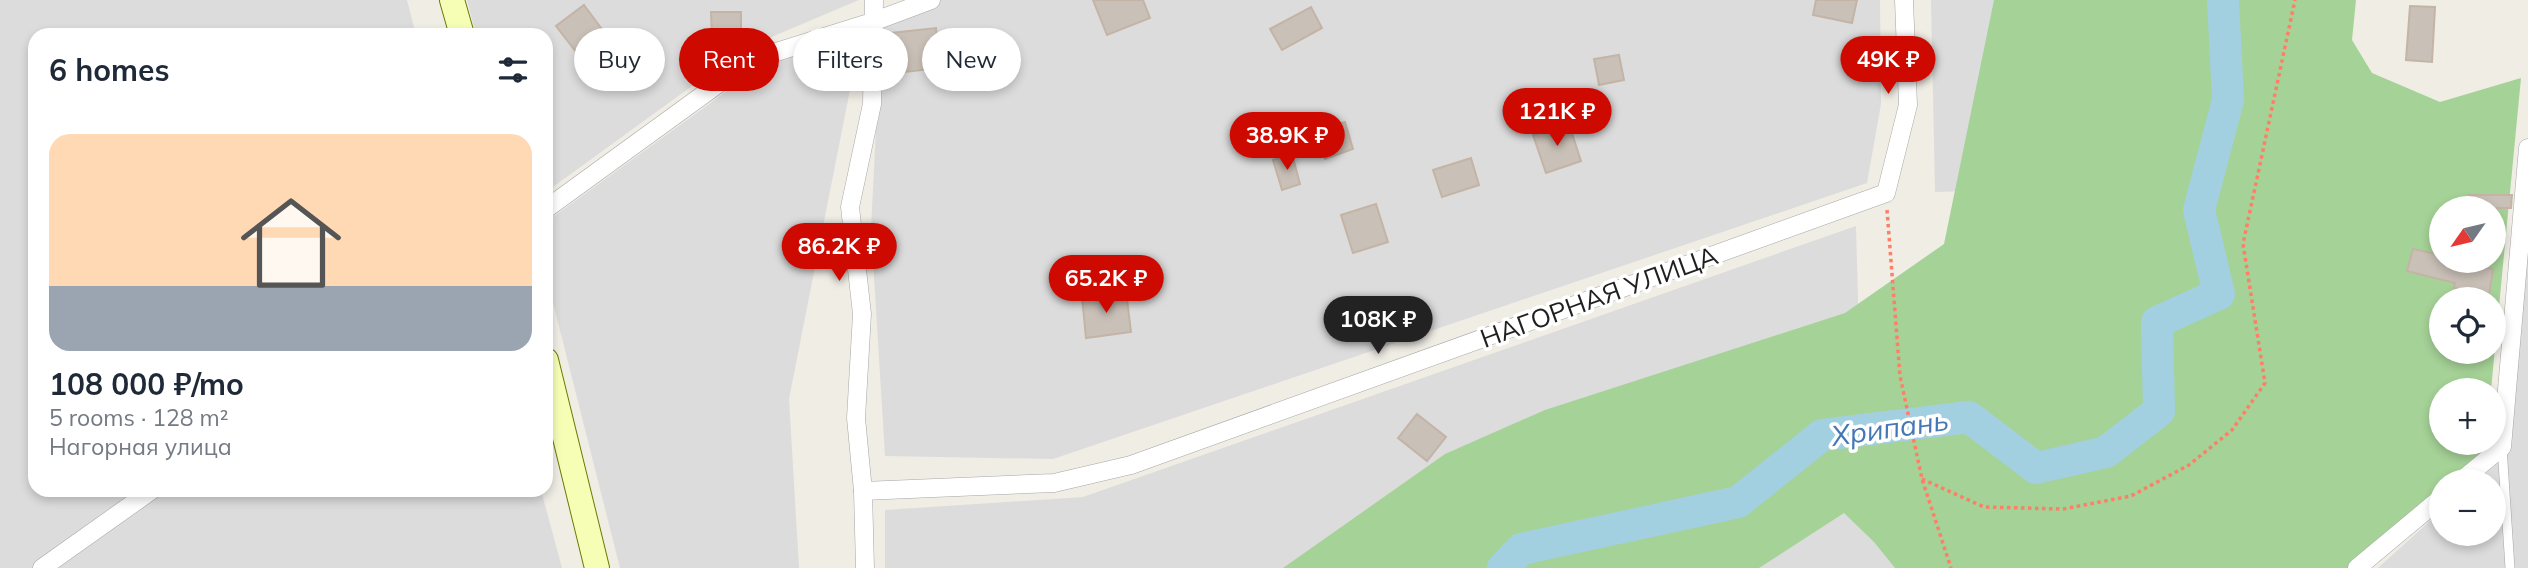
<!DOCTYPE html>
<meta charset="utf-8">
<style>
:root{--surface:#fff;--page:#f6f6f7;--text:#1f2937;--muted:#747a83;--line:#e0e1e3;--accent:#ce0a00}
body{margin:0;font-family:Mulish,sans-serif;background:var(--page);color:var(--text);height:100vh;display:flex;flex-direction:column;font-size:26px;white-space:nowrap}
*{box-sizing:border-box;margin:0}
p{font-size:23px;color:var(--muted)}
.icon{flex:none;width:38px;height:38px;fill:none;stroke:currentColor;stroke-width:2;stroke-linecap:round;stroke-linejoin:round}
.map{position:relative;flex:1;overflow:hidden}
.details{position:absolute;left:28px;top:28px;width:525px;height:469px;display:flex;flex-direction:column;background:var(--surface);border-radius:21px;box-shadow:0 4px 10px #0003}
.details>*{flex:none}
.guide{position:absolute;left:574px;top:28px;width:665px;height:63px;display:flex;gap:14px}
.needle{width:46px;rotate:236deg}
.tools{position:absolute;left:2429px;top:196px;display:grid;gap:14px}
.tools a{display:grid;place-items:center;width:77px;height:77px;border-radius:50%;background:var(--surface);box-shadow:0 4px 10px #0003;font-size:35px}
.price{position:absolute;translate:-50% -60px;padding:0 16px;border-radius:24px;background:var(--accent);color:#fff;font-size:23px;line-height:46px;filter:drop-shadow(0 2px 4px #0008)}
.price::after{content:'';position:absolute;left:50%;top:42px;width:21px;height:16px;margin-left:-10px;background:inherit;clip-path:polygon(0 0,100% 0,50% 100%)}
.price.selected{background:#222;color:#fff}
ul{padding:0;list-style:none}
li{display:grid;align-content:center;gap:14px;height:371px;padding:0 21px}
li+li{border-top:2px solid var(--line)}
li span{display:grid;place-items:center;height:217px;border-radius:21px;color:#555}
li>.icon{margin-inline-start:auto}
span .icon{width:126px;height:126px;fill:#fffc;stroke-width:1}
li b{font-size:30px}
h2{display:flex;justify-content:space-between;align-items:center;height:84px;padding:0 21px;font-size:30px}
.tag{padding:0 24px;border-radius:32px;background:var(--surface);box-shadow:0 4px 10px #0003;font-size:24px;line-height:63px}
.tag.selected{background:var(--accent);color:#fff}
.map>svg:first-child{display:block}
.residential{fill:#dddcdc}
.forest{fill:#a5d297;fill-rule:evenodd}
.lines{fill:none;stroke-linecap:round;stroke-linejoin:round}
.river{stroke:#a2d0e1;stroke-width:32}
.building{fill:#c9c0b7;stroke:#c3b4a6;stroke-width:2}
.lane-casing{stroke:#a6a6a6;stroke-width:10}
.street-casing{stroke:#a6a6a6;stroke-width:19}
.secondary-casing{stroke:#697c00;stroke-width:26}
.path{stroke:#ff7e67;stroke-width:3.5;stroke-dasharray:3.5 3.5;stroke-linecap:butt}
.lane{stroke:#fff;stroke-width:9}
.street{stroke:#fff;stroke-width:18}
.secondary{stroke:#f6feb6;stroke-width:24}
.labels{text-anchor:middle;stroke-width:7;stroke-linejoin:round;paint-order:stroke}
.street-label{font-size:26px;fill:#1f1f1f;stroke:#fff}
.water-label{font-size:28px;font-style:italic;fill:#4577b5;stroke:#fff}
</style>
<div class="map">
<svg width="2528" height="568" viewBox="0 0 2528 568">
<rect width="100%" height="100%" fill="#f0ede5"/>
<!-- residential -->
<g class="residential">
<polygon points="0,0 407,0 416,35 35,35 35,490 541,490 562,568 0,568"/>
<polygon points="467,0 859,0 743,49 546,192 546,35 476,35"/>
<polygon points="918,0 1880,0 1881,104 1867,183 1053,459 885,456 871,228 882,12"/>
<polygon points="1931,0 2145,0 2138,186 1935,192"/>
<polygon points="863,24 789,399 799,568 620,568 546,275 546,222 756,70"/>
<polygon points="1856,226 1859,337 1294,568 885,568 885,510 1083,497"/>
<polygon points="2528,252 2528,568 2378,568 2441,511 2441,534 2494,534 2494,481 2474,481 2510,449"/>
<polygon points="1843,497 1902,568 1723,568"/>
</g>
<!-- forest -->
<path class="forest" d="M1994,0H2356L2352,40L2372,73L2440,102L2521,78L2491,390H2441V443H2485L2484,449L2459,477L2454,481H2441V492L2348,568H1895L1874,542L1844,513L1759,568H1283L1445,454L1545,410L1845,313L1944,244ZM2441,208H2494V261H2441ZM2441,299H2494V352H2441Z"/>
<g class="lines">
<!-- river -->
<polyline class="river" points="1503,568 1521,549 1738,502 1822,435 1969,417 2036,468 2106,452 2159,411 2157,322 2219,294 2199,210 2228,100 2223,0"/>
</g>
<!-- building -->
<g class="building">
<polygon points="1093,0 1143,0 1150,18 1107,35"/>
<polygon points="1816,0 1857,0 1852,23 1813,15"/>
<polygon points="584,5 607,36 580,57 556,26"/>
<polygon points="2410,6 2435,7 2432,62 2406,60"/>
<polygon points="1311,7 1322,28 1282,50 1270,29"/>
<polygon points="711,12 741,12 741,36 712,36"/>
<polygon points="936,28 940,68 895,73 891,33"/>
<polygon points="1619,55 1624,80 1599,85 1594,59"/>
<polygon points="1345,122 1353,149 1325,159 1316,131"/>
<polygon points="1569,124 1581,161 1546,173 1533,135"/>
<polygon points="1292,154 1300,184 1282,190 1273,160"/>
<polygon points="1471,158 1479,185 1442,197 1433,170"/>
<polygon points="2469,195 2512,195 2511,208 2469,208"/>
<polygon points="1376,204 1388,242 1353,253 1341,215"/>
<polygon points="2413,249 2440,255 2439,259 2441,261 2493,269 2489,295 2454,288 2455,283 2407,271"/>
<polygon points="1126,291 1131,332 1086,338 1082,297"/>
<polygon points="1417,414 1446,437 1427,461 1398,438"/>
</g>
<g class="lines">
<!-- lane casing -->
<g class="lane-casing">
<polyline id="lane" points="2502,447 2510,568"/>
</g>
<!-- street casing -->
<g class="street-casing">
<g id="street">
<polyline points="546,209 751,60 875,21 931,0"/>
<polyline points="2461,481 2502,447 2528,148"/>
<polyline points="863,491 1054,483 1131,465 1886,193 1908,105 1904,0"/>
<polyline points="42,568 152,490"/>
<polyline points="865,568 863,491 856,418 862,314 850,207 872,104 874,0"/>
<polyline points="2357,568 2441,498"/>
</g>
</g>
<!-- secondary casing -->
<g class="secondary-casing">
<g id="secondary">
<polyline points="452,0 462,35"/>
<polyline points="546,360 597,568"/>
</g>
</g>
<!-- path -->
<g class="path">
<polyline points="1887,210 1900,376 1922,479 1951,568"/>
<polyline points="1922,479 1984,507 2063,509 2131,496 2189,465 2232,430 2265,383 2243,244 2295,0"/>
</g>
<!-- lane -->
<use href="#lane" class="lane"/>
<!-- street -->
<use href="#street" class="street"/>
<!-- secondary -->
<use href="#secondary" class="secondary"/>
</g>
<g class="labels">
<!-- street labels -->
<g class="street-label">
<text transform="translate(1599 297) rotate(-20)" y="9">НАГОРНАЯ УЛИЦА</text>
</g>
<!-- water labels -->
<g class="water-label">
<text transform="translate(1890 428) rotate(-8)" y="10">Хрипань</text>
</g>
</g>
</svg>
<div class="tools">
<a><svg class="needle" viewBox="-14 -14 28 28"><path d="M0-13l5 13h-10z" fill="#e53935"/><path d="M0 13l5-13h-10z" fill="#747a83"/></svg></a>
<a><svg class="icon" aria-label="locate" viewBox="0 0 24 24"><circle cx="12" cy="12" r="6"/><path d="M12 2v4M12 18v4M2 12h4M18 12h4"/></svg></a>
<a>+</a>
<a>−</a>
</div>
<b class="price" style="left:1888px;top:96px">49K ₽</b>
<b class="price" style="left:1557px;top:148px">121K ₽</b>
<b class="price" style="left:1287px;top:172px">38.9K ₽</b>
<b class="price" style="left:839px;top:283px">86.2K ₽</b>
<b class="price" style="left:1106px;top:315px">65.2K ₽</b>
<b class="price selected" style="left:1378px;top:356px">108K ₽</b>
<div class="guide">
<a class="tag">Buy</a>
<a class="tag selected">Rent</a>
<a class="tag">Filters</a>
<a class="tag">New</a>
</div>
<section class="details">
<h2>6 homes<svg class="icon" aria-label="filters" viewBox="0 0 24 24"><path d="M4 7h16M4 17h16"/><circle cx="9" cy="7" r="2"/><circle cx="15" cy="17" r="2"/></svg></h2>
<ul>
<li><span style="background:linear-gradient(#ffd9b3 70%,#9aa5b1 0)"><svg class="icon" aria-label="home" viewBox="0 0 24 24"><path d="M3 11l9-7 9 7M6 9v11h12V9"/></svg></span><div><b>108 000 ₽/mo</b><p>5 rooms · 128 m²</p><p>Нагорная улица</p></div></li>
</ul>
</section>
</div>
